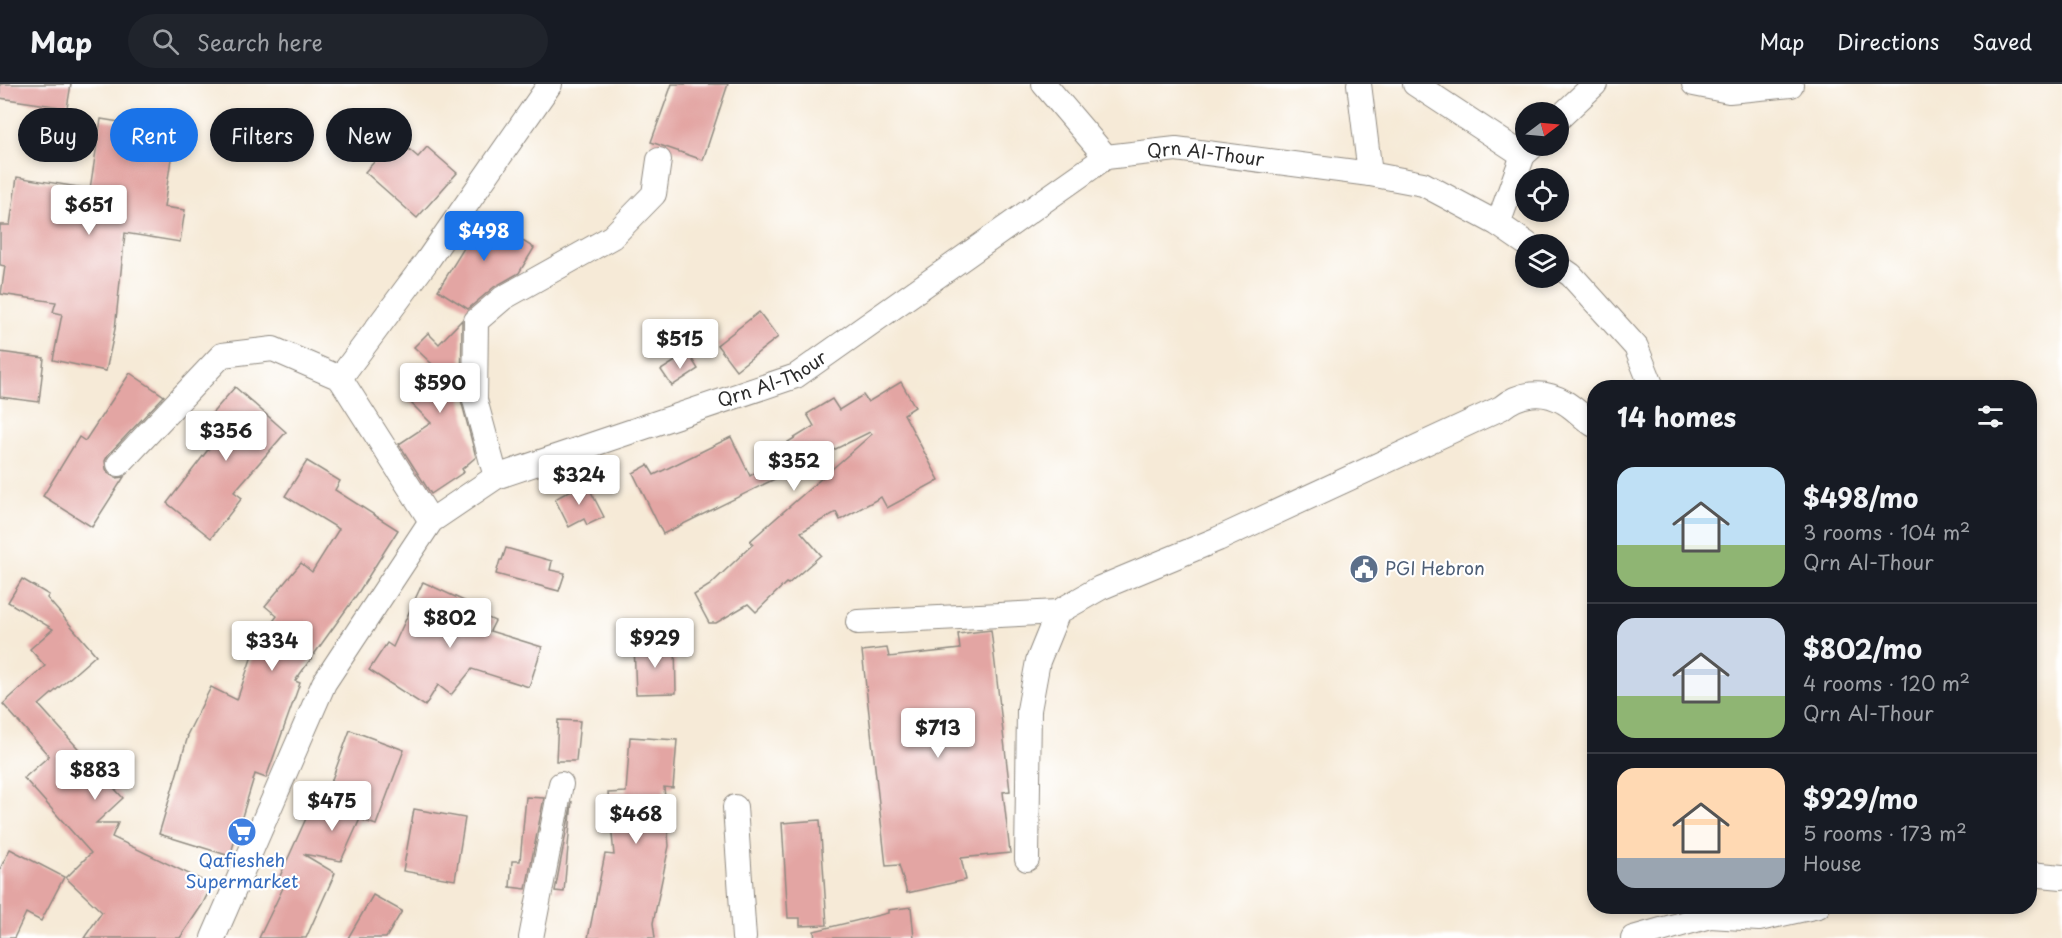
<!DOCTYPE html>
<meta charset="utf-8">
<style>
:root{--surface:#171b24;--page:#20242c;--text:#f1f3f6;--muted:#9ea1a6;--line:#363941;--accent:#1a73e8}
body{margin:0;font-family:"Playpen Sans",sans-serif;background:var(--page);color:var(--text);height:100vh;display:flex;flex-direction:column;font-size:22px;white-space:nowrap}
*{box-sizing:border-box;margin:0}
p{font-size:20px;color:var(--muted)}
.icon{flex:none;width:33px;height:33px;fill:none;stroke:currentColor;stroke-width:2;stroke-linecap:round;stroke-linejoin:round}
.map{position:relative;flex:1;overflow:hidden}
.panel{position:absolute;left:1587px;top:296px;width:450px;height:534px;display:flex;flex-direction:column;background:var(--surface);border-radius:24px;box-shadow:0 3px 9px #0003}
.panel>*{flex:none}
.banner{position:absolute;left:18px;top:24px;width:570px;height:54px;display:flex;gap:12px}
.needle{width:39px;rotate:74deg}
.fabs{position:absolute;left:1515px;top:18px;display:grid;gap:12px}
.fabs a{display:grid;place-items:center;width:54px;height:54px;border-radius:50%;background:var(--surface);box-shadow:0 3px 9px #0003;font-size:30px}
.price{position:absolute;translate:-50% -51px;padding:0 14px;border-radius:6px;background:#fff;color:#222;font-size:20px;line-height:39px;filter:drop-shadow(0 2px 3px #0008)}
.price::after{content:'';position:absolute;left:50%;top:36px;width:18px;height:14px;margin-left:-9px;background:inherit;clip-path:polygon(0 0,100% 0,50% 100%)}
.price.current{background:var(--accent);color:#fff}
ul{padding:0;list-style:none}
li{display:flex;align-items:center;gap:18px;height:150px;padding:0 30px}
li+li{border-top:2px solid var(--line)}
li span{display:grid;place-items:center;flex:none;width:168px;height:120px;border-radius:18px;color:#555}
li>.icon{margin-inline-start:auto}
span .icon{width:72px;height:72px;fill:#fffc;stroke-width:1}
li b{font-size:26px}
h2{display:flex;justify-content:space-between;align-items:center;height:72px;padding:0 30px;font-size:26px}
.pill{padding:0 21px;border-radius:27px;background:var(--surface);box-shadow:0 3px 9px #0003;font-size:21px;line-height:54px}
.pill.current{background:var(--accent);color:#fff}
header{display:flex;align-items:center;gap:36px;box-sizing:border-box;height:84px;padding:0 30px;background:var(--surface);border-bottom:2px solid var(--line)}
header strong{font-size:28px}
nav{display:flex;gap:33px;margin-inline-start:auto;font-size:21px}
.search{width:420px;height:54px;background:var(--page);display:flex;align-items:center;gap:15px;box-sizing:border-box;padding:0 21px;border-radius:33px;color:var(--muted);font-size:22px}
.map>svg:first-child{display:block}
.building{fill:#e3a5a3}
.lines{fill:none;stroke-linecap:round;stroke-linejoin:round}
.minor-casing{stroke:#908a81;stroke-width:26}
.minor{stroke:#fff;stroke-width:24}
.labels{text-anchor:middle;stroke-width:4.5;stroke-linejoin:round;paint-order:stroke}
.street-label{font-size:18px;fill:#2b2b2b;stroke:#fff}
.service-label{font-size:18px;fill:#4e5e75;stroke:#fff;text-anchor:start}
.shop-label{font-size:18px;fill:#366cbe;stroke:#fff}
</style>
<header>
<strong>Map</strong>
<div class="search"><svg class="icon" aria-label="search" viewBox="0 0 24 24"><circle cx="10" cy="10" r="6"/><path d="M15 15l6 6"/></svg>Search here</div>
<nav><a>Map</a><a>Directions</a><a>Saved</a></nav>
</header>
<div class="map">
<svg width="2062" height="854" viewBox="0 0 2062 854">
<rect width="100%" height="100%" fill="#fff"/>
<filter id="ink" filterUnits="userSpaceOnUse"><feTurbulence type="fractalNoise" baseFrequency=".0167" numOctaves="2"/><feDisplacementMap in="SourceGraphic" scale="12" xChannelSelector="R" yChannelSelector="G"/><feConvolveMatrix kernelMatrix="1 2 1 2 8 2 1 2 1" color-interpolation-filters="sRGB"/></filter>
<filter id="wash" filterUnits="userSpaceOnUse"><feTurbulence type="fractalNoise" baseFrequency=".008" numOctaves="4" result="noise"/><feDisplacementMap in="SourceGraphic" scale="24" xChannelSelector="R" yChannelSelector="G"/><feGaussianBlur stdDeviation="1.35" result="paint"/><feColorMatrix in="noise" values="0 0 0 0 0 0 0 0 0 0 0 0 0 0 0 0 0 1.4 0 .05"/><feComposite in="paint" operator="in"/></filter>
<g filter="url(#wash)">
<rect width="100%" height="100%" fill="#f6ead7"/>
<g id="blocks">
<!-- building -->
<g class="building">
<polygon points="0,0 71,0 67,24 0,14"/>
<polygon points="672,0 728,0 703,76 651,58"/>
<polygon points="101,35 175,47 164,123 185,126 180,158 125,149 115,245 106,287 53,276 62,230 53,228 56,218 1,210 5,182 0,181 0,141 10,141 17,93 90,105"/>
<polygon points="396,54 418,73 427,63 457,89 417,134 365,88"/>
<polygon points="478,129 534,164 519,189 494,203 468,225 438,206 469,156 462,152"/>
<polygon points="759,228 778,253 736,286 717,261"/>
<polygon points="462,236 461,316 476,373 462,385 464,388 431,410 399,360 431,339 402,310 432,280 414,263 428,249 439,260"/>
<polygon points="0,268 44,274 39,318 0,313"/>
<polygon points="688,269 698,285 672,302 661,286"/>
<polygon points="130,289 164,312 108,371 105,377 106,385 109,390 116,394 124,393 92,443 43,412 79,353 85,357"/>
<polygon points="901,298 915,323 904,330 939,396 887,424 881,413 840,436 836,428 801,448 821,471 788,500 786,499 756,528 748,520 716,539 709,539 694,511 710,501 753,460 750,457 872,350 870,348 663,450 633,389 648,381 654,391 731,353 750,392 793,365 788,358 814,342 807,330 832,315 839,326 863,311 868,318"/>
<polygon points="235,303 286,348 234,408 242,414 211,454 167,419 217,354 202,341"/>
<polygon points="307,377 340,397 335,406 398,446 358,509 295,597 300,599 266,694 255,690 230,772 159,750 188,652 187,651 211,603 237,616 256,560 277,532 265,522 301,479 312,488 339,445 285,412"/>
<polygon points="586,398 604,433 587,441 584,435 569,443 555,415"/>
<polygon points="506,464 552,477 550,486 565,489 559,507 496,490 500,476 502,476"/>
<polygon points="22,495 49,511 47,514 96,571 39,621 123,714 96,739 118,739 112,753 212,801 202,821 180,854 84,854 102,828 66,794 91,769 24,694 49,672 3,620 45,582 30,565 53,545 8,518"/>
<polygon points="423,498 473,521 470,526 495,537 490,547 542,563 529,603 472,585 451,611 438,601 425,622 369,586 387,559 393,563"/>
<polygon points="991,546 1010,707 1003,708 1010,769 961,774 966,796 907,809 899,781 886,782 862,567 887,564 889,573 960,565 958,550"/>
<polygon points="675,560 676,609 636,610 634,561"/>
<polygon points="558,636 580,637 576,677 556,677"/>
<polygon points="350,646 404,666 376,741 360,735 341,777 303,770 335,789 306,854 259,854 283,804 276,801 313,719 322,723"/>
<polygon points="630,653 677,656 673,704 664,703 669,762 653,839 655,854 588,854 605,770 614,771 608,709 626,708"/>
<polygon points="526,713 544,714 526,805 510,803 512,777 520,777"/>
<polygon points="572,717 564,808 555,807"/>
<polygon points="414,725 465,734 455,796 403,787"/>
<polygon points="820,736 827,841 800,842 800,834 788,834 782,739"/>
<polygon points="10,765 64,793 41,837 26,829 14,854 0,854 0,785"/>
<polygon points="373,811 402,827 386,854 348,854"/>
<polygon points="911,823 914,854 815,854 814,847 888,829 888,826"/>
</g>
</g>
</g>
<g filter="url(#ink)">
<use href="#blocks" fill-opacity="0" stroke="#908a81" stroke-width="1.5"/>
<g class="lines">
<!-- minor casing -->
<g class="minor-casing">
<g id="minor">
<polyline points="1044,0 1106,73"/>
<polyline points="1359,0 1370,90"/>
<polyline points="1415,0 1523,71"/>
<polyline points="1694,0 1729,7 1791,1"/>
<polyline points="1558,35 1595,0"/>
<polyline points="1498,140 1523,71 1533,62"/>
<polyline points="1558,182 1571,191 1636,263 1652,303"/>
<polyline points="340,294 427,177 550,0"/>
<polyline points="119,380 222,271 273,265 340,294 431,437"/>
<polyline points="496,393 475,316 476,237 503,214 612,153 654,110 659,76"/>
<path d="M858,538L1058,528L1100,504L1218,455L1501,324C1519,309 1543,305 1564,318C1575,324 1583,334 1594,341"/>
<polyline points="735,723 744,854"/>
<polyline points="1027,775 1029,626 1038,577 1058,528"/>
<polyline points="2030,790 2062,793"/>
<polyline points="1710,832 1759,835 1818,822"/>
<path id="s1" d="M213,854L324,599L431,437L496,393L796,292L1106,73L1176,65L1370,90L1423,100L1498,140L1527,160"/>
<polyline points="531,854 561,700"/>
<polyline points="1633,854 1710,832 1726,825"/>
</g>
</g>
<!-- minor -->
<use href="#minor" class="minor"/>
</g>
</g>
<!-- icons -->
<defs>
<g id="civic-disc" transform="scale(1.5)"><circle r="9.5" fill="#5c6f8a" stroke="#fff"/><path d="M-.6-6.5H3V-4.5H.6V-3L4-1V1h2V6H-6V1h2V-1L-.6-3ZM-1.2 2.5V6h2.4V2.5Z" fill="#fff"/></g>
<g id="supermarket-disc" transform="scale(1.5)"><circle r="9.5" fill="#3f7fe0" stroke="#fff"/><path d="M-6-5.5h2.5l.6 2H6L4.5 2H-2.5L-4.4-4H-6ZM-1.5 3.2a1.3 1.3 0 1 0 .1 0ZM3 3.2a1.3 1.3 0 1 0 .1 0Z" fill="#fff"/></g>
</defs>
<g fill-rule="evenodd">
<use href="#civic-disc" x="1364" y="485"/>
<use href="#supermarket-disc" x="242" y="748"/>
</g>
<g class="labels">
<!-- street labels -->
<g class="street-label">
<text dy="6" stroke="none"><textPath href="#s1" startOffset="1347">Qrn Al-Thour</textPath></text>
<text dy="6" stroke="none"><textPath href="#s1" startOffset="844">Qrn Al-Thour</textPath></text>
</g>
<!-- service labels -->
<g class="service-label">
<text x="1385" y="491">PGI Hebron</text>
</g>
<!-- shop labels -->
<g class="shop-label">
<text x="242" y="783">Qafiesheh<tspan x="242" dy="21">Supermarket</tspan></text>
</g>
</g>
</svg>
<div class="fabs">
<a><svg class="needle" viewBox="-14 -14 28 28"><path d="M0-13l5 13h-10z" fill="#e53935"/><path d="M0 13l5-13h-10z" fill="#9ea1a6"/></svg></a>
<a><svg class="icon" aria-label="locate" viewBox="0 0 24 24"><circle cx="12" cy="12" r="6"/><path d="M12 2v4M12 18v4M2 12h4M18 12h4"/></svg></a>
<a><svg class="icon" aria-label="layers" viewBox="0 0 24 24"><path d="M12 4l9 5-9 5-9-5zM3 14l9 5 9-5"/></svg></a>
</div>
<b class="price" style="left:89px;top:152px">$651</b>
<b class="price current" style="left:484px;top:178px">$498</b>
<b class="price" style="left:680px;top:286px">$515</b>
<b class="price" style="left:440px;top:330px">$590</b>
<b class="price" style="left:226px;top:378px">$356</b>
<b class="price" style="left:794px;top:408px">$352</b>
<b class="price" style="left:579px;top:422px">$324</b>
<b class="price" style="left:450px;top:565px">$802</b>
<b class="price" style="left:655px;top:585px">$929</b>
<b class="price" style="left:272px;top:588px">$334</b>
<b class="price" style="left:938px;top:675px">$713</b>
<b class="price" style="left:95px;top:717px">$883</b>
<b class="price" style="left:332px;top:748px">$475</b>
<b class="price" style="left:636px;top:761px">$468</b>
<div class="banner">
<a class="pill">Buy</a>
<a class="pill current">Rent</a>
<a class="pill">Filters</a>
<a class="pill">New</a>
</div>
<section class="panel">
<h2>14 homes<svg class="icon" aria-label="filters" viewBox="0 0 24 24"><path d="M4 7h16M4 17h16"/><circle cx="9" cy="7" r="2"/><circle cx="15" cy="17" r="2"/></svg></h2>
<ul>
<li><span style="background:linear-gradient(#bfe0f5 65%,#8fb573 0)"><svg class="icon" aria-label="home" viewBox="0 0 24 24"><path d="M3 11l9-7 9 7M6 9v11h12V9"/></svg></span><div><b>$498/mo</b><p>3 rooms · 104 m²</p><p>Qrn Al-Thour</p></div></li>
<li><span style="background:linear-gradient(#c9d6e8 65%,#8fb573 0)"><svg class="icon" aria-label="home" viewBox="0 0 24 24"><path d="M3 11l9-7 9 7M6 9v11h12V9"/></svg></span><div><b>$802/mo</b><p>4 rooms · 120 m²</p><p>Qrn Al-Thour</p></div></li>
<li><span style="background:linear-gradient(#ffd9b3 75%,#9aa5b1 0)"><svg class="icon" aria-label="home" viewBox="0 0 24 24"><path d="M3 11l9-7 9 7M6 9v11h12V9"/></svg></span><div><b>$929/mo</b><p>5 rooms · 173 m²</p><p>House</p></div></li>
</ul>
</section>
</div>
